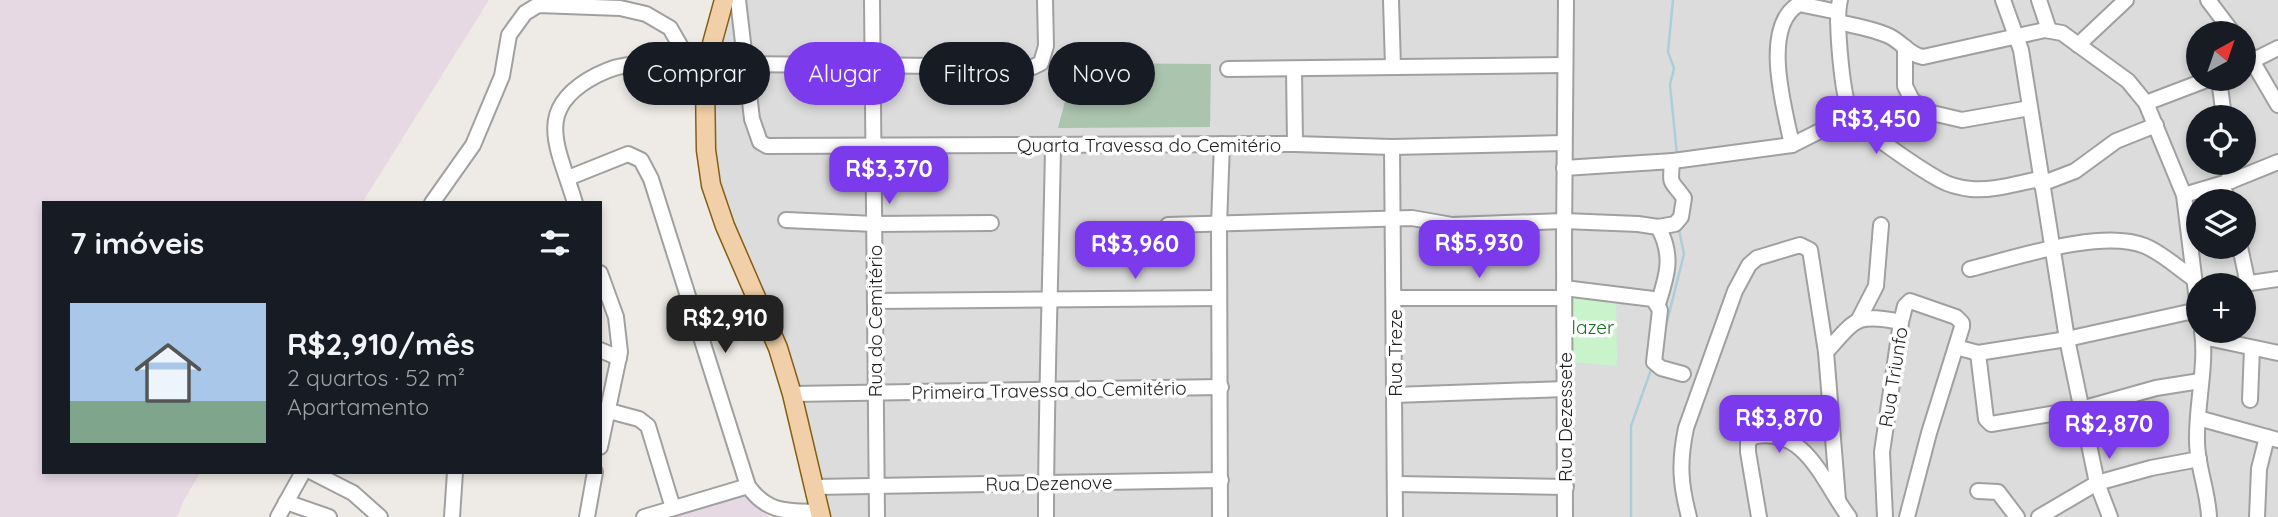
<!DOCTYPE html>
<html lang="pt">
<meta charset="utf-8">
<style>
:root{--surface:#171b24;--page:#20242c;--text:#f1f3f6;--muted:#9ea1a6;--line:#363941;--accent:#7c3aed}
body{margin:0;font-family:Quicksand,sans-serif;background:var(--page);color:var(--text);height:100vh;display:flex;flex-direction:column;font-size:26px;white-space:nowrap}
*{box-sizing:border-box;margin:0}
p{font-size:23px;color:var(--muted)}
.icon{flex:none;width:38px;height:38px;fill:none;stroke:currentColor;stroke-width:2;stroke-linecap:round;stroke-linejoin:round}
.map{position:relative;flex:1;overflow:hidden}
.side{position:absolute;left:42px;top:201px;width:560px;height:273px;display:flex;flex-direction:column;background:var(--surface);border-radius:0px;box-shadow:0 4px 10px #0003}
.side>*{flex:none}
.guide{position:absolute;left:623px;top:42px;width:665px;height:63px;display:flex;gap:14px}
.needle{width:46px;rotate:40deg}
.fabs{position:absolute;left:2186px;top:21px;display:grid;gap:14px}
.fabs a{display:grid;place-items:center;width:70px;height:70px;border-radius:50%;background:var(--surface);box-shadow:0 4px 10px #0003;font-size:35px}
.price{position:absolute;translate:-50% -60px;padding:0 16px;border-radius:14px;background:var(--accent);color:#fff;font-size:23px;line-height:46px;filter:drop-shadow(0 2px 4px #0008)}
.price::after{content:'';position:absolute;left:50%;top:42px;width:21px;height:16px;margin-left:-10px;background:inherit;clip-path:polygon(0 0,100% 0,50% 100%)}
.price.selected{background:#222;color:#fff}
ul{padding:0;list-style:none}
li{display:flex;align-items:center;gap:21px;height:175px;padding:0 28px}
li+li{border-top:2px solid var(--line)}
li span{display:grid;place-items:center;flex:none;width:196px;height:140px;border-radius:0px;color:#555}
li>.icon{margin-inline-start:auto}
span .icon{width:84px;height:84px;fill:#fffc;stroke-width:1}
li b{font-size:30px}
h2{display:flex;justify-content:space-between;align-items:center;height:84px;padding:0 28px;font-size:30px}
.tag{padding:0 24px;border-radius:32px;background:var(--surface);box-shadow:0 4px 10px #0003;font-size:24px;line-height:63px}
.tag.selected{background:var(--accent);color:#fff}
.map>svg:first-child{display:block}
.residential{fill:#dddcdc;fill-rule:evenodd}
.industrial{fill:#e7d9e4}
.cemetery{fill:#aac4ae}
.park{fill:#c9f3cb}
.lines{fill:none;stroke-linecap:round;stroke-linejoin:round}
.stream{stroke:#acced7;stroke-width:2.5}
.minor-casing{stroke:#a0a0a0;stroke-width:18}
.major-casing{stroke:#875e12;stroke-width:21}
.minor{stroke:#fff;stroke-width:14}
.major{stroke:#f1d0a9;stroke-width:18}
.labels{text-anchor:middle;stroke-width:7;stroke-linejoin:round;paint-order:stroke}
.street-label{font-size:19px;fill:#1f1f1f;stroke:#fff}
.park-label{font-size:19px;fill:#19701f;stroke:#fff}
</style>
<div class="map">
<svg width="2278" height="517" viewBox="0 0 2278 517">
<rect width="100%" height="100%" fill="#eeebe6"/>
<!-- residential -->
<path class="residential" d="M718,0H2278V517H823L784,346L716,191L706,88ZM2198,33H2244V79H2198ZM2198,117H2244V163H2198ZM2198,201H2244V247H2198ZM2198,285H2244V331H2198Z"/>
<!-- industrial -->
<g class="industrial">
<polygon points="0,0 489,0 362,203 44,203 44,472 200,473 184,500 177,517 0,517"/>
<polygon points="741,493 769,517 664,517"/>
</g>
<!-- cemetery -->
<polygon class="cemetery" points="1075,63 1211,64 1210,127 1058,128"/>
<!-- park -->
<polygon class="park" points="1567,291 1616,297 1617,366 1573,362"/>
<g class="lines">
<!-- stream -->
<g class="stream">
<polyline points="1673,0 1668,52 1674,68 1670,85 1677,155"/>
<polyline points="1664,334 1684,254 1679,230"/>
<polyline points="1631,517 1631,426 1652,367"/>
</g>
<!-- minor casing -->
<g class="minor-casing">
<g id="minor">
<polyline points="738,0 752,119 760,142 767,146 1295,144 1392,147 1564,143"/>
<polyline points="872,0 877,517"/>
<polyline points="1391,0 1393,67"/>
<path d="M1840,0C1835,19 1842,93 1850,112C1858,128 1922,170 1940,180C1949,185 1961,188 1971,189C1993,191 2018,183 2040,179"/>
<polyline points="2003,0 2021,50 2067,339 2097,483 2110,517"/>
<polyline points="2039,0 2049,30"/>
<polyline points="2208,0 2233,33"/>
<path d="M1838,22C1855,26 1874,29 1889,36C1902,42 1909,55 1923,57L2045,30L2062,33L2128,81L2146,103L2184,195L2198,309"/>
<polyline points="2078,45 2126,0"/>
<polyline points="1905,47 1905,86 1912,100 1932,113 1962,120 2030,108"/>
<polyline points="2244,47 2278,105"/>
<polyline points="747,64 1033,67 1041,63 1046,46 1045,0"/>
<polyline points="2244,65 2278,48"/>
<polyline points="1228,69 1565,65"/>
<polyline points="1294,69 1295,144"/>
<polyline points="2219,79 2224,117"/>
<polyline points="2146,103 2209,79"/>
<path d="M1792,145C1785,110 1760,27 1799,4L1838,12"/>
<polyline points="1392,147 1395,517"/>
<polyline points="2226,163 2231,181"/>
<polyline points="1564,168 1673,161 1792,145 1852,115"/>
<path d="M568,178L628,154L641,160L651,179L748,486C768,514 788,511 820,512"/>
<polyline points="2041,184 2075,171 2116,141 2156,125"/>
<polyline points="2222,184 2228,201"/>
<polyline points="2184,195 2231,181 2278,162"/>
<polyline points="432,203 473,145 502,76 509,35 525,13 538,5 620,8 646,14 670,28 685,54 701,97"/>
<path d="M575,203C559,148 531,109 597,75C613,67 631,61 648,67C668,74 684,90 704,98"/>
<polyline points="786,220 875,224 991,223"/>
<path d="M1168,225L1412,218L1452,225L1564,221L1638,224L1658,227C1674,255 1667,276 1658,304"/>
<path d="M1658,227L1675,224L1681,217L1684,198C1670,178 1670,188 1672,161"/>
<polyline points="2240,247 2248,284"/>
<path d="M1970,269C2015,258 2102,228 2145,246C2162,253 2178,268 2194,279"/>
<polyline points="600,273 616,317 620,352 600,447"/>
<polyline points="2237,285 2278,279"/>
<polyline points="1564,288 1653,299 1660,310 1654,362 1661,368 1683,374"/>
<polyline points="1395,298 1564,298"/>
<polyline points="875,301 1219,298"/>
<polyline points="1859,319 1876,286 1881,225"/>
<path d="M2202,331C2207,365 2196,406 2197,441C2197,466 2208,491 2209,517"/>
<polyline points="2203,337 2278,353"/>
<polyline points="1956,347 1978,353 2067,339 2198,310"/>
<polyline points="600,350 619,358"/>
<path d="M1826,352C1856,319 1855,313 1901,322"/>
<polyline points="1978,353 1986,419 1991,424 2081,409 2156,388 2200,381"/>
<polyline points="792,394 1221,387"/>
<polyline points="1394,395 1565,389"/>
<polyline points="2250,400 2252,348"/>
<polyline points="609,411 639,419 648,426 673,508"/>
<polyline points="2198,418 2278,440"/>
<polyline points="312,472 353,493 380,517"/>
<polyline points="1396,484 1566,487"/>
<polyline points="814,487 1221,480"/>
<polyline points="1978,491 1998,492 2017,517"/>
<polyline points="286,502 329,517"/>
<polyline points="278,517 303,472"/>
<polyline points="452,517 455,472"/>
<polyline points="587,517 595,472"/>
<polyline points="644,517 748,486"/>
<path d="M1046,517C1046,393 1051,270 1053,146"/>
<polyline points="1220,517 1219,224 1222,144"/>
<polyline points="1565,517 1564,238 1566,0"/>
<path d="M1689,517C1680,483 1679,462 1686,428L1735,291L1749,265L1757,258L1800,245L1810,250L1811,256L1826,352L1838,500"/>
<path d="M1759,517L1748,452V443L1752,437C1805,424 1824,484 1849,517"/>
<polyline points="1885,517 1882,452 1901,322 1905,306 1910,301 1956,317 1962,323 1962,327 1929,433 1907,517"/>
<polyline points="2039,517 2097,483 2151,468 2199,459"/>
<polyline points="2257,517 2259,469 2267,437"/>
</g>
</g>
<!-- major casing -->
<g class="major-casing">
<polyline id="major" points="724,0 707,62 705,82 706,150 711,185 725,226 778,348 792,394 821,517"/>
</g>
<!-- minor -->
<use href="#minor" class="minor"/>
<!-- major -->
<use href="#major" class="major"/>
</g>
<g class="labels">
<!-- street labels -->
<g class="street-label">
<text x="1149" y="152">Quarta Travessa do Cemitério</text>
<text transform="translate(875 321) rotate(-90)" y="7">Rua do Cemitério</text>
<text transform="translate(1395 353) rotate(-90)" y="7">Rua Treze</text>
<text transform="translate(1893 377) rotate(-81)" y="7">Rua Triunfo</text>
<text transform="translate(1049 390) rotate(-1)" y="7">Primeira Travessa do Cemitério</text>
<text transform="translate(1565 417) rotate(-90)" y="7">Rua Dezessete</text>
<text transform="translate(1049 483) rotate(-1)" y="7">Rua Dezenove</text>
</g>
<!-- park labels -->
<g class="park-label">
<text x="1593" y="334">lazer</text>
</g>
</g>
</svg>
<div class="fabs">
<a><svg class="needle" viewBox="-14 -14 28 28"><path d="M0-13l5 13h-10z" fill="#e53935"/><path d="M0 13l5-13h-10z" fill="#9ea1a6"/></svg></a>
<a><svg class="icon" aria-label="locate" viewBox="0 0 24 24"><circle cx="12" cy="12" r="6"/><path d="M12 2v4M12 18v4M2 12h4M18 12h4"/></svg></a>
<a><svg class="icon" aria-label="layers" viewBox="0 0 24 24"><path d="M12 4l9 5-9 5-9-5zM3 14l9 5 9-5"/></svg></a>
<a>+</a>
</div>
<b class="price" style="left:1876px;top:156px">R$3,450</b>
<b class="price" style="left:889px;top:206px">R$3,370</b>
<b class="price" style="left:1479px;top:280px">R$5,930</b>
<b class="price" style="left:1135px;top:281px">R$3,960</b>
<b class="price selected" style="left:725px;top:355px">R$2,910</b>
<b class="price" style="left:1779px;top:455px">R$3,870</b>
<b class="price" style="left:2109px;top:461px">R$2,870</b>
<div class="guide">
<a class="tag">Comprar</a>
<a class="tag selected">Alugar</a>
<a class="tag">Filtros</a>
<a class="tag">Novo</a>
</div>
<section class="side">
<h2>7 imóveis<svg class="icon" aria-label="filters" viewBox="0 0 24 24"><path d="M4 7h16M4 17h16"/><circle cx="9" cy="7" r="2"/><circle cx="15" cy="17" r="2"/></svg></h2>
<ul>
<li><span style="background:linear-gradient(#a9c7e8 70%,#7fa58c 0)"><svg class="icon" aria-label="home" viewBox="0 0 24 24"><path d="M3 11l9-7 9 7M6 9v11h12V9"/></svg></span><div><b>R$2,910/mês</b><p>2 quartos · 52 m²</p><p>Apartamento</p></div></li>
</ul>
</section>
</div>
